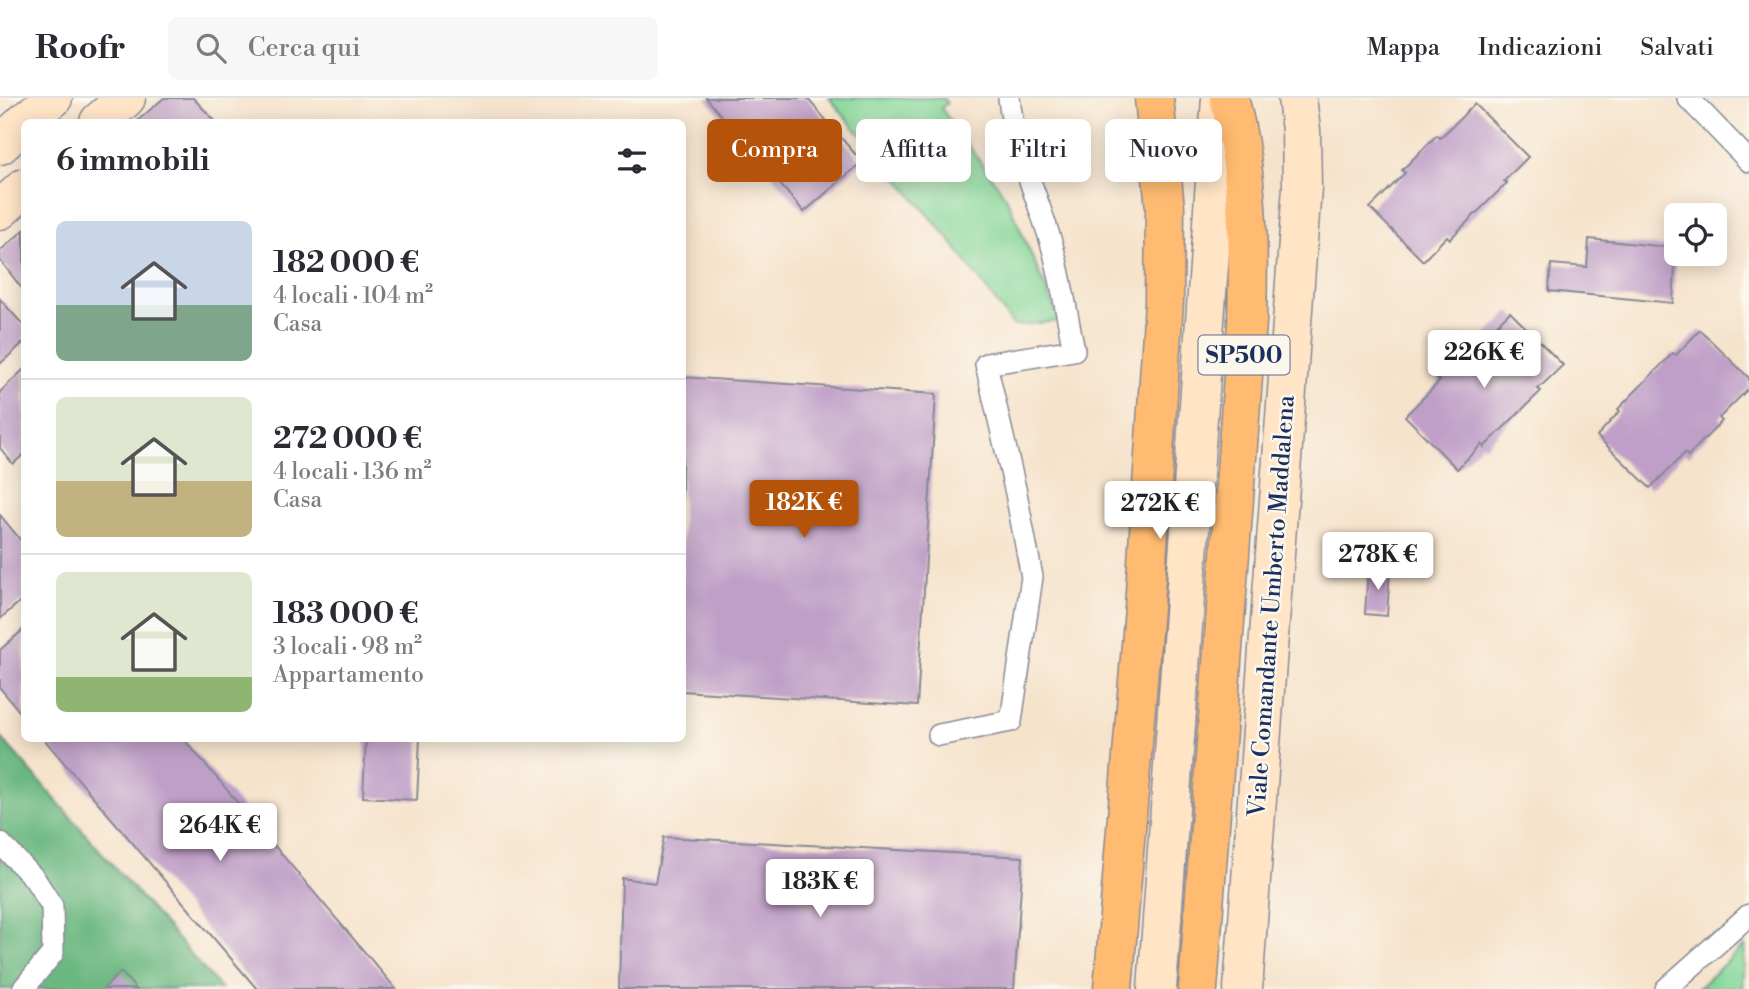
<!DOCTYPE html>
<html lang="it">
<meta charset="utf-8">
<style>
:root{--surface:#fff;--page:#f7f7f7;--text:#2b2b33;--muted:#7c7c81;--line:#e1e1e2;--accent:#b45309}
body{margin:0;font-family:"Libre Bodoni",serif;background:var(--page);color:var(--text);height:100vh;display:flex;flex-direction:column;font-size:26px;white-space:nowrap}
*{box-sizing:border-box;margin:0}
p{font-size:23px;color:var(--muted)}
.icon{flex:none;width:38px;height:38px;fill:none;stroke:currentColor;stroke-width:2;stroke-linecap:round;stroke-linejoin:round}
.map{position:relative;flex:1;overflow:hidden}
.details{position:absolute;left:21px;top:21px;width:665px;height:623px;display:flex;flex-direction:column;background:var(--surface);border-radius:10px;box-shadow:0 4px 18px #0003}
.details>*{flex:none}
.top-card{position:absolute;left:707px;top:21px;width:665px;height:63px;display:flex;gap:14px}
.controls{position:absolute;left:1664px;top:105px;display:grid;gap:14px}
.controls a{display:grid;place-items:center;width:63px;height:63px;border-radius:10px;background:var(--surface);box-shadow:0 4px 18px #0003;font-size:35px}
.price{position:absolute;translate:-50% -60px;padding:0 16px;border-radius:7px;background:#fff;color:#222;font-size:23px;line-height:46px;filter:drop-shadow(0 2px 4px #0008)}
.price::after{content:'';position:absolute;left:50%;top:42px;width:21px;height:16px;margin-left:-10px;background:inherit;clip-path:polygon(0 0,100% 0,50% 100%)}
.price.current{background:var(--accent);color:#fff}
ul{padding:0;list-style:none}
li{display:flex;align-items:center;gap:21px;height:175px;padding:0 35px}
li+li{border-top:2px solid var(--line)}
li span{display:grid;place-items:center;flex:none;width:196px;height:140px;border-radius:10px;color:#555}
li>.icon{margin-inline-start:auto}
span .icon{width:84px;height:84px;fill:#fffc;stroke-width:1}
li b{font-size:30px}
h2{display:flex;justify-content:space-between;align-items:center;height:84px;padding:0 35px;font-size:30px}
.pill{padding:0 24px;border-radius:10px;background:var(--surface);box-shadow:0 4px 18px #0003;font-size:24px;line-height:63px}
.pill.current{background:var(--accent);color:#fff}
header{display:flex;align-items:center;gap:42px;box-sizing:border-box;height:98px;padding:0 35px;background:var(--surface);border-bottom:2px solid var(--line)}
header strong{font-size:33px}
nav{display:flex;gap:38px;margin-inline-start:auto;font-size:24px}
.search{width:490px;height:63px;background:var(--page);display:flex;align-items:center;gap:18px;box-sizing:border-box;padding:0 24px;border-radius:10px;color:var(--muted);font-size:26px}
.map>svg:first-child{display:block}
.green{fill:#84d698;stroke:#50827b;stroke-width:2}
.forest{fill:#6bb780;stroke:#43736f;stroke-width:2}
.building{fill:#bf9fc7}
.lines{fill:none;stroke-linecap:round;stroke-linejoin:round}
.lane-casing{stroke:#888995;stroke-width:24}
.secondary-casing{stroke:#888995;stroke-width:41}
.highway-casing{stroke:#888995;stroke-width:41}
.lane{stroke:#fff;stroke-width:21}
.secondary{stroke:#ffe4c6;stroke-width:38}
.highway{stroke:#ffbb71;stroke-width:38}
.labels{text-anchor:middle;stroke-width:5;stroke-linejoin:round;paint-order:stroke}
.shield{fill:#fbf7ec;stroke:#5e6b89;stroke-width:2}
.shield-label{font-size:23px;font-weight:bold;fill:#1b2f5e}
.street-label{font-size:24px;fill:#1b2f5e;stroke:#fbf7ec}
</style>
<header>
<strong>Roofr</strong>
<div class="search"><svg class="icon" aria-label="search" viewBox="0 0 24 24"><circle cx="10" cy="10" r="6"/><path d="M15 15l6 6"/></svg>Cerca qui</div>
<nav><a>Mappa</a><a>Indicazioni</a><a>Salvati</a></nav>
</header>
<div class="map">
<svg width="1749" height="891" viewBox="0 0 1749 891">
<rect width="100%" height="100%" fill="#fbf7ec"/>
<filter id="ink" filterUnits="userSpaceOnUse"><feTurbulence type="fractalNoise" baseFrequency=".0143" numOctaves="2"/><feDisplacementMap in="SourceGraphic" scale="14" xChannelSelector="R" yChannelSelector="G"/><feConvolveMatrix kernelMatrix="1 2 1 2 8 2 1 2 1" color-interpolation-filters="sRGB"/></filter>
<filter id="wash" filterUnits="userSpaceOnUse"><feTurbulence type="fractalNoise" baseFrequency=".00686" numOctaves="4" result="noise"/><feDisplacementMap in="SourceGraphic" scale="28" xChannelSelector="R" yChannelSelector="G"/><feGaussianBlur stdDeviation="1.57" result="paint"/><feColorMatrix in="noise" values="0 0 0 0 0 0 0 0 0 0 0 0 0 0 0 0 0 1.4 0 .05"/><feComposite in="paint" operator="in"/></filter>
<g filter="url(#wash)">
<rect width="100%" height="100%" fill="#f6e3cc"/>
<!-- green -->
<g class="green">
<polygon points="829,0 943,0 947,5 941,10 1006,99 1060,223 1014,228 950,142"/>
<polygon points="1745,847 1742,891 1697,891"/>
</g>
<!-- forest -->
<polygon class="forest" points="0,638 221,891 0,891"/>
<g id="blocks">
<!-- building -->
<g class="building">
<polygon points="164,0 193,0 216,24 136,24"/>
<polygon points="706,0 807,0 862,64 804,114"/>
<polygon points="1475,6 1528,59 1504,83 1507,85 1450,141 1447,138 1423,163 1370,110 1405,75 1402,72 1437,37 1440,40"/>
<polygon points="24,132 24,193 0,162 0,153"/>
<polygon points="1589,141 1676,150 1673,205 1549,193 1551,166 1587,169"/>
<polygon points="0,201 24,228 24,244 0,266"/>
<polygon points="1510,214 1563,267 1538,291 1541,293 1484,349 1482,346 1457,371 1405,318 1440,283 1437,280 1471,245 1475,248"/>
<polygon points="1700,232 1749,280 1749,290 1719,320 1722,323 1688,358 1685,355 1650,390 1597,338 1620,313 1618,311 1673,255 1676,257"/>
<polygon points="24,271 24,356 13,366 0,350 0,294"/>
<polygon points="682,279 936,296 917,608 682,593"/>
<polygon points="0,417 24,446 24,500 0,521"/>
<polygon points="1368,470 1390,471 1387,518 1365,516"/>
<polygon points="24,531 24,619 0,590 0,552"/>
<polygon points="43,640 183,640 396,891 257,891"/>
<polygon points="366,640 420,640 417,702 363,699"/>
<polygon points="664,739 1023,759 1014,891 619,891 622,780 655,785"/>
<polygon points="121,874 136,891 103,891"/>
</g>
</g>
</g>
<g filter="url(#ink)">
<use href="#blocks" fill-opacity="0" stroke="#888995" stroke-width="2"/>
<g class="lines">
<!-- lane casing -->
<g class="lane-casing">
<g id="lane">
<polyline points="1688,0 1749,63"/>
<path d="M939,637L1011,623L1032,479L1016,395L986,266L1074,252C1067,219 1062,184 1053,151C1039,101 1014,52 1009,0"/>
<polyline points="0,745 34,780 52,808 53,855 23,891"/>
<polyline points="1666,891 1749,817"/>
</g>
</g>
<!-- secondary casing -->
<g class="secondary-casing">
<g id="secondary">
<polyline points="25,24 53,0"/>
<polyline points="99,24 126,0"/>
<polyline points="0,47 24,25"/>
<polyline points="0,112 24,90"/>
<polyline points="1157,891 1221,0"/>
<polyline points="1243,891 1302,89 1301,32 1297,0"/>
</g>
</g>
<!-- highway casing -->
<g class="highway-casing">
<g id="highway">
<polyline points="1113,891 1144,510 1164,204 1165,110 1154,0"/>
<path d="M1198,891L1247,224C1249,148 1249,74 1229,0"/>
</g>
</g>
<!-- lane -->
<use href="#lane" class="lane"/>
<!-- secondary -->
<use href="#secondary" class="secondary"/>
<!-- highway -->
<use href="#highway" class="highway"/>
</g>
</g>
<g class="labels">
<!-- shield labels -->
<rect class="shield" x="1198.5" y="237.5" width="91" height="39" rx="5"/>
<g class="shield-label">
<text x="1244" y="265">SP500</text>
</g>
<!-- street labels -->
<g class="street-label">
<text transform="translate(1271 508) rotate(-86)" y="8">Viale Comandante Umberto Maddalena</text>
</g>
</g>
</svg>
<div class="controls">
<a><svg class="icon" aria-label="locate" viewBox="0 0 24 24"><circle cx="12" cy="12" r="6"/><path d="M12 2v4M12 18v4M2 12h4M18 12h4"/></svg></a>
</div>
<b class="price" style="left:1484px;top:292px">226K €</b>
<b class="price current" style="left:804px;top:442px">182K €</b>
<b class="price" style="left:1160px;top:443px">272K €</b>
<b class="price" style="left:1378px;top:494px">278K €</b>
<b class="price" style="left:220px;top:765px">264K €</b>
<b class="price" style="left:820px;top:821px">183K €</b>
<div class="top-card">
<a class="pill current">Compra</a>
<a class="pill">Affitta</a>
<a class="pill">Filtri</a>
<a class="pill">Nuovo</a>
</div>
<section class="details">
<h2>6 immobili<svg class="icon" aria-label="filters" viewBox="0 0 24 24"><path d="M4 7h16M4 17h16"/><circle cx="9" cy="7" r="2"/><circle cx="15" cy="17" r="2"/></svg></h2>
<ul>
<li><span style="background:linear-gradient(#c9d6e8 60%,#7fa58c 0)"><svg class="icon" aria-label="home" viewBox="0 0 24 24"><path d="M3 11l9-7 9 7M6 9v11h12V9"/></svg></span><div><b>182 000 €</b><p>4 locali · 104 m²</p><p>Casa</p></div></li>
<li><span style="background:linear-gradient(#dfe7d0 60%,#c2b280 0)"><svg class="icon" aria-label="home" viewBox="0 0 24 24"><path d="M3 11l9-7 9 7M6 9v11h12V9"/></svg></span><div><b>272 000 €</b><p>4 locali · 136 m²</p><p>Casa</p></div></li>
<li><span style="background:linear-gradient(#dfe7d0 75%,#8fb573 0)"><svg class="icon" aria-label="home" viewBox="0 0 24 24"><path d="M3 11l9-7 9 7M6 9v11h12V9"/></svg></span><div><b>183 000 €</b><p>3 locali · 98 m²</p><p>Appartamento</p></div></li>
</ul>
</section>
</div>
